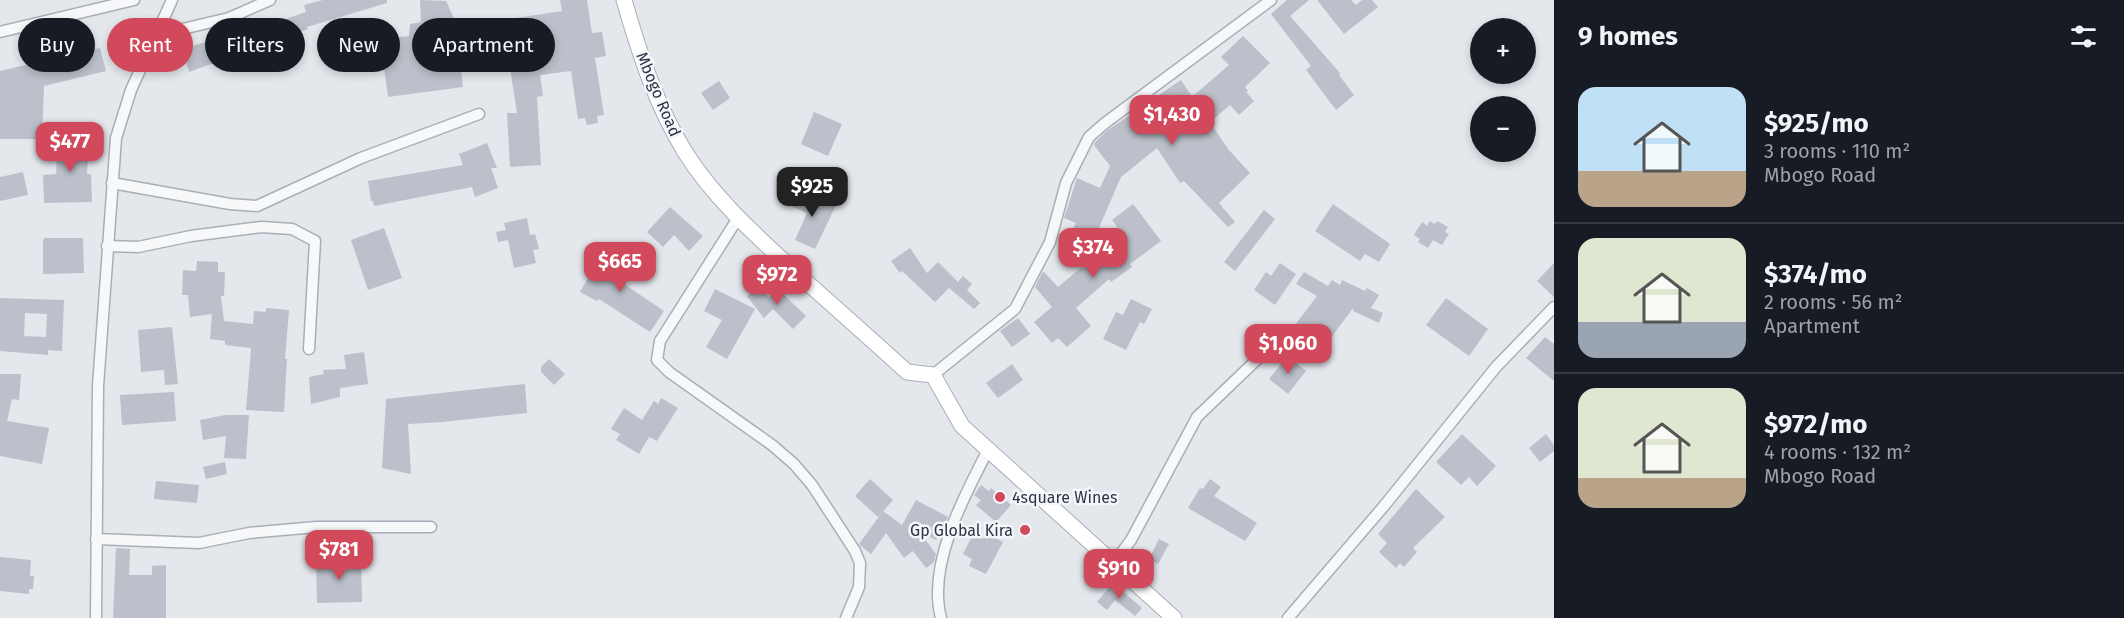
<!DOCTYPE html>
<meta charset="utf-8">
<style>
:root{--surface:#171b24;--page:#20242c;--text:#f1f3f6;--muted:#9ea1a6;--line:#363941;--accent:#d1495b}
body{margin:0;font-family:"Fira Sans",sans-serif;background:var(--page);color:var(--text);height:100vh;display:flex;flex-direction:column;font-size:22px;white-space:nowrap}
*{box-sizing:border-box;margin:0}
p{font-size:20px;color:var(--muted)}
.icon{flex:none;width:33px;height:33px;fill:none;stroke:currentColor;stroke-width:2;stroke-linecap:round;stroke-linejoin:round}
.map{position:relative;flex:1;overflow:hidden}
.drawer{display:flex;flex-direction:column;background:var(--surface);width:570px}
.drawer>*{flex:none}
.top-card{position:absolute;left:18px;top:18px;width:570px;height:54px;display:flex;gap:12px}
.tools{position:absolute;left:1470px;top:18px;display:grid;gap:12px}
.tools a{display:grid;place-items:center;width:66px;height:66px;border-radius:50%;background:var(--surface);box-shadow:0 3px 9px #0003;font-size:30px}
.price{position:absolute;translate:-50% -51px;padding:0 14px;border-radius:12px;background:var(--accent);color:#fff;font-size:20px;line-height:39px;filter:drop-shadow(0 2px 3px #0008)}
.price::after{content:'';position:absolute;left:50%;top:36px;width:18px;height:14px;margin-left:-9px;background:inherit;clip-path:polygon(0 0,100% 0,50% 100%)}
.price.active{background:#222;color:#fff}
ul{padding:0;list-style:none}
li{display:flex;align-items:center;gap:18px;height:150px;padding:0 24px}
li+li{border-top:2px solid var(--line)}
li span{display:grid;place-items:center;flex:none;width:168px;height:120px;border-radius:18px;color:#555}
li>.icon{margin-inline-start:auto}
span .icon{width:72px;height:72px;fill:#fffc;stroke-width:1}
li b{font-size:26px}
h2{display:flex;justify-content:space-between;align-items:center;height:72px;padding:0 24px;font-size:26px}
.pill{padding:0 21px;border-radius:27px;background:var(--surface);box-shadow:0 3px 9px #0003;font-size:21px;line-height:54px}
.pill.active{background:var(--accent);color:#fff}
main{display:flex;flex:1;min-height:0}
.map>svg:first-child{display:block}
.building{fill:#bbc0ca;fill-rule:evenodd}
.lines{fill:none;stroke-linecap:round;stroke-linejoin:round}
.minor-casing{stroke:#a9aeb7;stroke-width:13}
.secondary-casing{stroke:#a9aeb7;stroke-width:17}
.minor{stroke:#f7f8fa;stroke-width:10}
.secondary{stroke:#fff;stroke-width:15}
.poi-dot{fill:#d1495b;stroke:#f4f6f9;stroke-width:2}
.labels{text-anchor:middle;stroke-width:5;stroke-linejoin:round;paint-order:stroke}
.street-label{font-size:16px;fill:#2b3445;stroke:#f4f6f9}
.poi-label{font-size:16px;fill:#2b3445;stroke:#f4f6f9;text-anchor:start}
</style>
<main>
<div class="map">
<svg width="1554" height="618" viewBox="0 0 1554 618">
<rect width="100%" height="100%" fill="#e4e7ec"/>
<!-- building -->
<g class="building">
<polygon points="323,0 387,0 387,3 307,27 308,29 189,72 182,49 252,28 251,31 306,12 304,5"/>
<polygon points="420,0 446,1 456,23 463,87 388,97 380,39 409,36 410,24 421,22"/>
<polygon points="560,0 587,0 592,33 602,32 606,56 595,58 604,115 597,116 598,123 587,125 585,118 578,119 571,71 540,75 543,96 537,97 541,165 510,167 507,113 517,113 505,36 499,37 496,21 562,11"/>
<polygon points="1287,0 1309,0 1290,16 1340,73 1339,75 1354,95 1336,110 1306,70 1311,66 1271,14"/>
<polygon points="1317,0 1351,0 1356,5 1362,0 1372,0 1378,7 1344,34"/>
<polygon points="1243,36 1270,63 1245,87 1248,91 1246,92 1254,101 1239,115 1230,105 1210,122 1228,149 1250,173 1219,203 1235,222 1228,227 1184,181 1180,183 1157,148 1121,177 1098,230 1102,227 1085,262 1062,251 1076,223 1064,218 1077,178 1100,188 1110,166 1094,145 1095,142 1108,130 1181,80 1192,97 1229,65 1221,57"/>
<polygon points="100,48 106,71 44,86 42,139 0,139 0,71"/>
<polygon points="719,81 730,98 713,110 701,93"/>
<polygon points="814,112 842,124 828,156 801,144"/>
<polygon points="58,136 89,137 87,174 91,174 92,202 44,203 43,175 56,174"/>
<polygon points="487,143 497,168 491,168 498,188 475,197 472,187 374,206 373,201 371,201 368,181 463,165 459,154"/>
<polygon points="23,172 28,195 0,201 0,177"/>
<polygon points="788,192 817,203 821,195 837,203 815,249 795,240 807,213 784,203"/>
<polygon points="1133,204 1161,241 1130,264 1132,267 1111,282 1109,279 1076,308 1091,326 1067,347 1058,338 1052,343 1034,322 1052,307 1035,287 1042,273 1044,272 1058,287 1084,265 1082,269 1125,237 1112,220"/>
<polygon points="1333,204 1390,244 1379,262 1365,254 1360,261 1315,231"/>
<polygon points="670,207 703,236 689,251 674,235 663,247 647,232"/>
<polygon points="1264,210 1275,219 1235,271 1224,262"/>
<polygon points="527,218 530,235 535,234 539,249 533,250 536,263 514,268 508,240 498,242 496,232 506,230 504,223"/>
<polygon points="1430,221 1435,224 1437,221 1448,227 1445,232 1449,234 1442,245 1433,240 1428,248 1418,242 1420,239 1414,235 1422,222 1427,226"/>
<polygon points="384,228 402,278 368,290 351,240"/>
<polygon points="44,238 83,238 84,273 43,274 43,241"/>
<polygon points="605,248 622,258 612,276 664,311 650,332 599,299 597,301 580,292"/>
<polygon points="910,248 927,273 938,262 958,282 963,276 972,284 967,290 980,303 974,309 949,288 935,302 902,271 900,273 891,261"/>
<polygon points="197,261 218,262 218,272 225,272 224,296 221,296 224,321 253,324 254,311 266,312 266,308 289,310 285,359 287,359 284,412 246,410 251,348 225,345 225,341 210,339 212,314 190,317 188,295 182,295 183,270 196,271"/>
<polygon points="1280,263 1296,274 1275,305 1254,290 1266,272 1271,276"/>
<polygon points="1554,263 1554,297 1537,281"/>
<polygon points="1304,272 1328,286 1332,280 1340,285 1342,280 1365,291 1367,288 1379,295 1371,308 1383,313 1379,323 1353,311 1353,308 1330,339 1326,339 1311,327 1306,334 1295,325 1317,296 1296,284"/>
<polygon points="757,286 769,297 779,290 806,316 793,329 773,309 764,318 747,296"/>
<polygon points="715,289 755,309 727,359 706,347 722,320 704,311"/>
<path d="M0,298L64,300L62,351L48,350V355L0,351ZM25,313L47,314L46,337L24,336Z"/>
<polygon points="1446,298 1488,329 1469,356 1426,325"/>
<polygon points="1131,299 1152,309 1144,324 1140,322 1126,350 1103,339 1116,312 1123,315"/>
<polygon points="1018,318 1030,334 1012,347 1000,331"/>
<polygon points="172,327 178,384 165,385 164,370 141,372 138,330"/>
<polygon points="1545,337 1554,344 1554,381 1526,358"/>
<polygon points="364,352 368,384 340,388 340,397 311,404 309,377 324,374 323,370 346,369 344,355"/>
<polygon points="1288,356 1306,371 1288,394 1269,379"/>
<polygon points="549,359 565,374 554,385 541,372 541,367"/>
<polygon points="1012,364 1023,380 998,398 986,383"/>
<polygon points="0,374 21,374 19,400 12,399 7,421 49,428 42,464 0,456"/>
<polygon points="525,384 527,413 442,422 408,424 411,474 382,468 386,399"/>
<polygon points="174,392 176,421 122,425 120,395"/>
<polygon points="661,398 678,408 657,441 649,437 639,454 616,440 620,434 611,429 624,408 642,420 654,401 658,404"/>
<polygon points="225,415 249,415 246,459 224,458 226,436 203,440 200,420"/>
<polygon points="1462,434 1496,466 1477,486 1469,477 1461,485 1436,462"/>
<polygon points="1546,434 1554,445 1554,451 1540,462 1529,448"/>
<polygon points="225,462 227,474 206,479 203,467"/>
<polygon points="870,479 893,500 878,517 855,496"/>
<polygon points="1210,479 1221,487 1214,496 1257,523 1245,541 1188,508 1200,488 1203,489"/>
<polygon points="156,481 199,485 197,503 154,499"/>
<polygon points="981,485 989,491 991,488 1011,505 996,522 976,505 981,500 974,495"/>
<polygon points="1416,489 1445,517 1413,548 1417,552 1404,567 1400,563 1396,568 1379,552 1387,543 1378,534"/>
<polygon points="916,500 948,517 936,540 919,531 936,554 934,562 926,568 913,551 904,558 886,533 871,554 861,546 859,544 883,511 902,525"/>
<polygon points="986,533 1003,542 986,574 969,566 972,559 963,554 973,534 983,539"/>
<polygon points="1159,539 1169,544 1158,564 1149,559"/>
<polygon points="116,548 130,549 129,575 152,575 152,566 166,565 166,618 113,618"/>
<polygon points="0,557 31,560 30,576 34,576 33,589 29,589 29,594 0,591"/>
<polygon points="361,559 362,602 317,603 316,560"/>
<polygon points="1113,583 1142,608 1135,616 1115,600 1107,610 1097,602"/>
</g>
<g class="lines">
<!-- minor casing -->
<g class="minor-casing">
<g id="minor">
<polyline points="0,32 134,0"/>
<polyline points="157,35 229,18 270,0"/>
<polyline points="112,183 230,204 257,206 361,158 479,114"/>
<polyline points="738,218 660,341 657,360 669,372 772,445 794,464 812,485 855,551 860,563 859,587 846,618"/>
<polyline points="107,246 138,247 191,236 261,227 292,229 315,241 309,349"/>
<polyline points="933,375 1015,309 1050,242 1066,183 1089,137 1105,123 1271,0"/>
<polyline points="96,539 199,543 249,533 316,527 431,527"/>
<polyline points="1114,563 1131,540 1197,417 1271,346"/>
<polyline points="96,618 98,386 116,138 131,90 172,0"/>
<path d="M941,618C927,565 964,496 988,450"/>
<polyline points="1288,618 1384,506 1496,367 1554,307"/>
</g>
</g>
<!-- secondary casing -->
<g class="secondary-casing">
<path id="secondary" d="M624,0C639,52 656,105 685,152C715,200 760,239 802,278C837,309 872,340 907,372L933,375L962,426L1174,618"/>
</g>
<!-- minor -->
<use href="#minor" class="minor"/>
<!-- secondary -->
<use href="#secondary" class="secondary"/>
</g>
<!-- markers -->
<g class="poi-dot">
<circle cx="1000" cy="497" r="6"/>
<circle cx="1025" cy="530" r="6"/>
</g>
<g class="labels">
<!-- street labels -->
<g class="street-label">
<text transform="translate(659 94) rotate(67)" y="6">Mbogo Road</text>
</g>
<!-- poi labels -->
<g class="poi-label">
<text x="1012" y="503">4square Wines</text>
<text x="1013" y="536" text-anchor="end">Gp Global Kira</text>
</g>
</g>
</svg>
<div class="tools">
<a>+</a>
<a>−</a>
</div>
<b class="price" style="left:1172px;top:146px">$1,430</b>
<b class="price" style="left:70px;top:173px">$477</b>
<b class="price active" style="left:812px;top:218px">$925</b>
<b class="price" style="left:1093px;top:279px">$374</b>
<b class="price" style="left:620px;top:293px">$665</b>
<b class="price" style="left:777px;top:306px">$972</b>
<b class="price" style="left:1288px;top:375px">$1,060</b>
<b class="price" style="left:339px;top:581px">$781</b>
<b class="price" style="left:1119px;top:600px">$910</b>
<div class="top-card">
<a class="pill">Buy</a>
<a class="pill active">Rent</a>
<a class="pill">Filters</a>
<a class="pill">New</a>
<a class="pill">Apartment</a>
</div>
</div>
<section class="drawer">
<h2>9 homes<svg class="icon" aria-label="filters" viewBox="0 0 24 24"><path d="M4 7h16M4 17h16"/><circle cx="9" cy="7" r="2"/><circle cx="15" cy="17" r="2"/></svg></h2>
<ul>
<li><span style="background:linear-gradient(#bfe0f5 70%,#b9a48a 0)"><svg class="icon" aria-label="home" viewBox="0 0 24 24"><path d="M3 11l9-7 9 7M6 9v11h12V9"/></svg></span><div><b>$925/mo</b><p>3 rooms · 110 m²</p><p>Mbogo Road</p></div></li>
<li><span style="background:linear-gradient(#dfe7d0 70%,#9aa5b1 0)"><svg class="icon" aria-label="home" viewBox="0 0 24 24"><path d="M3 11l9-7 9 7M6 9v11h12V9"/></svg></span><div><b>$374/mo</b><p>2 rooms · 56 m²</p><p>Apartment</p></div></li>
<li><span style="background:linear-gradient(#dfe7d0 75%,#b9a48a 0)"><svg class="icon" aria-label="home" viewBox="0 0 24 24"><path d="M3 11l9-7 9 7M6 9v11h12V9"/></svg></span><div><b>$972/mo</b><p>4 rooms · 132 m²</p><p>Mbogo Road</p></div></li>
</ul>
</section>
</main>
